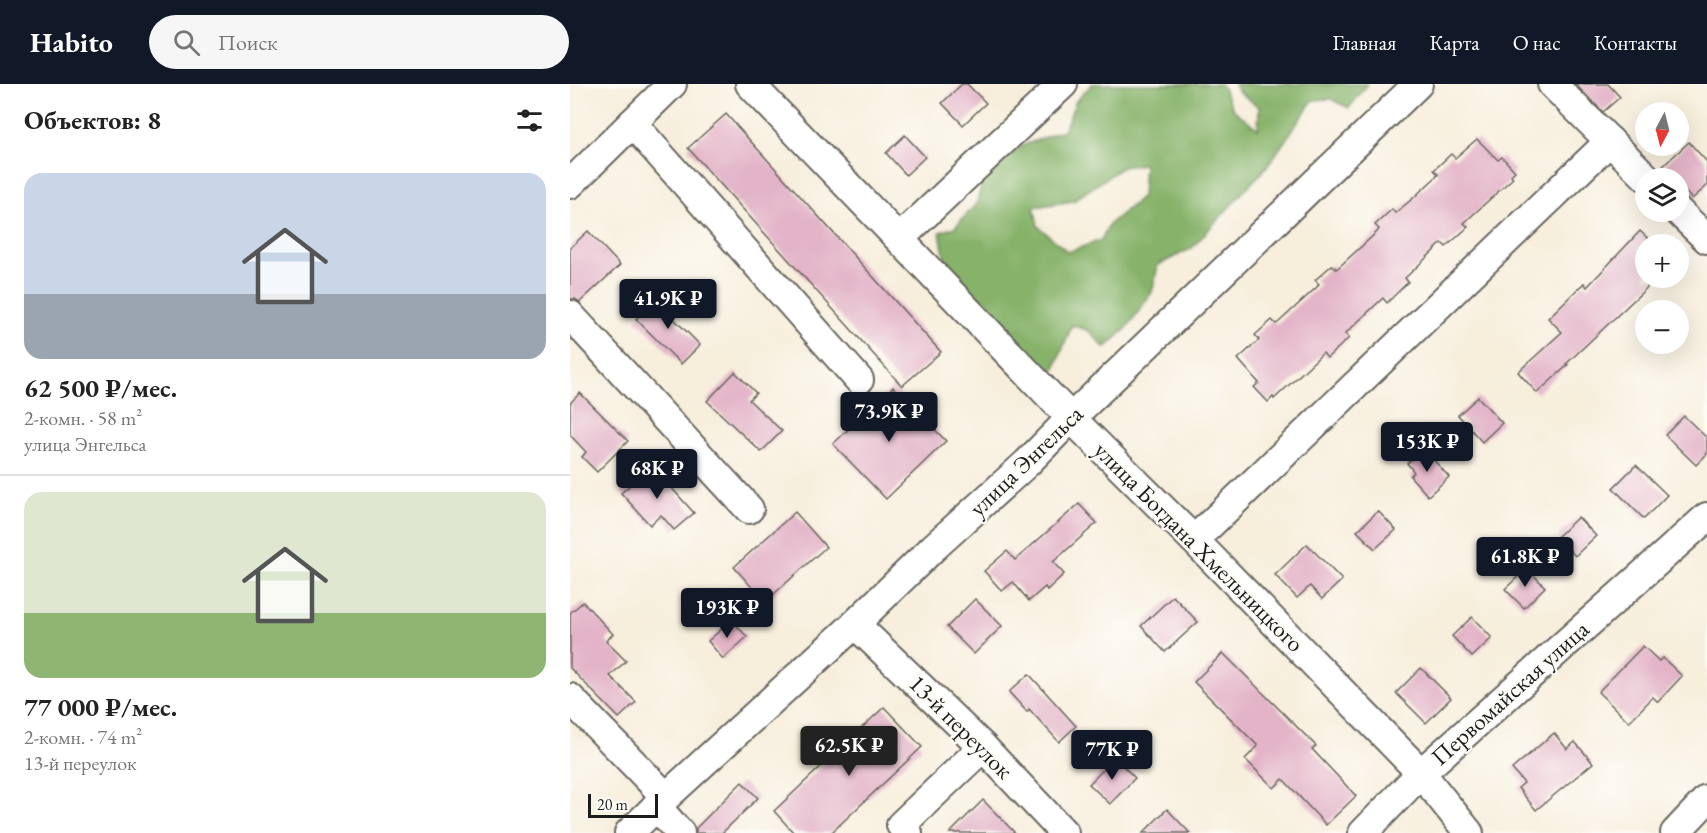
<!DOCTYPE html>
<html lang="ru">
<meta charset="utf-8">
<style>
:root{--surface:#fff;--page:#f6f6f6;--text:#222;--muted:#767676;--line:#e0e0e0;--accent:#111827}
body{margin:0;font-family:"EB Garamond",serif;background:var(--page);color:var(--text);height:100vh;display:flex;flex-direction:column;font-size:22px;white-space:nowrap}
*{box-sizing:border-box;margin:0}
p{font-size:20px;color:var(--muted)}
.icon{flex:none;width:33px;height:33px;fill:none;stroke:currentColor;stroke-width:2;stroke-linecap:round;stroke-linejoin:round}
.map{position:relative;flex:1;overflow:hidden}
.side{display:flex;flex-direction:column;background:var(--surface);width:570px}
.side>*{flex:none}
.needle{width:39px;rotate:187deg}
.buttons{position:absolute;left:1065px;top:18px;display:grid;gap:12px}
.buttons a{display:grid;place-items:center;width:54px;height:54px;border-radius:50%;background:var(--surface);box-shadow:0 6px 24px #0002;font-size:30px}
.scale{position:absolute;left:18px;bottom:15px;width:70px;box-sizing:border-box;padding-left:6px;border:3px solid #1c1c1c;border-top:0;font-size:16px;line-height:21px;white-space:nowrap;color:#1c1c1c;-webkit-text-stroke:4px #fdfcf7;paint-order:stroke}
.price{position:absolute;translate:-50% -51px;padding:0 14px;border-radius:6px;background:var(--accent);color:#fff;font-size:20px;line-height:39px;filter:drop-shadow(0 2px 3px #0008)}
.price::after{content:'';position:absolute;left:50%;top:36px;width:18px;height:14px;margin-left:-9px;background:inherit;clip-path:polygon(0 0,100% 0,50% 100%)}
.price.selected{background:#222;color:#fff}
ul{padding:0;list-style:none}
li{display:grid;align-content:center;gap:12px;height:318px;padding:0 24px}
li+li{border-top:2px solid var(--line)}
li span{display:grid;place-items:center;height:186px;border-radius:18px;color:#555}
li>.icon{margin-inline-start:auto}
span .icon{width:108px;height:108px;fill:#fffc;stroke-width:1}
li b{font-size:26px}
h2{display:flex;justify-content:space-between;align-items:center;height:72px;padding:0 24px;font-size:26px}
header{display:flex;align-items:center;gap:36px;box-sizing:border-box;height:84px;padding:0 30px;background:var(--accent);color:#fff}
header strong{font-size:28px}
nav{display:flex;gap:33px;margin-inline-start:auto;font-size:21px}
.search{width:420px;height:54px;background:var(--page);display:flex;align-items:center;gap:15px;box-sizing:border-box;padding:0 21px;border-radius:33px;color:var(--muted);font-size:22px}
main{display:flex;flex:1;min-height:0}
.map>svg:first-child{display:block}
.forest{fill:#86b269;stroke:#516742;stroke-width:1.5;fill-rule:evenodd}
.building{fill:#e3b4c8}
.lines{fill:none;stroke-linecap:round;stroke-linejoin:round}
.minor-casing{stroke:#69665f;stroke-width:32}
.minor{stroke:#fff;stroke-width:28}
.labels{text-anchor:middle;stroke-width:4.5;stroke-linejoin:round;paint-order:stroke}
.street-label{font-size:24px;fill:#1c1c1c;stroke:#fdfcf7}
</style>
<header>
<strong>Habito</strong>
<div class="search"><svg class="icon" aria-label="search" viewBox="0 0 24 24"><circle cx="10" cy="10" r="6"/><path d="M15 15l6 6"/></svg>Поиск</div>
<nav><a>Главная</a><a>Карта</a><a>О нас</a><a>Контакты</a></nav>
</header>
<main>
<section class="side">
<h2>Объектов: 8<svg class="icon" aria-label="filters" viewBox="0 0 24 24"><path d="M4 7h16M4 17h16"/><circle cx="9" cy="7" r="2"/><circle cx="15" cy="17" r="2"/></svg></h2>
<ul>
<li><span style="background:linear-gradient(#c9d6e8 65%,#9aa5b1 0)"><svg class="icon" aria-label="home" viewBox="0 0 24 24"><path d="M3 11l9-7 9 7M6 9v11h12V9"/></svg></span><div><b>62 500 ₽/мес.</b><p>2-комн. · 58 m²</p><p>улица Энгельса</p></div></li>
<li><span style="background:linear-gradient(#dfe7d0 65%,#8fb573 0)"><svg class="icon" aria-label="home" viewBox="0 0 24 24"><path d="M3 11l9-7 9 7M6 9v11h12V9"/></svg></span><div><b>77 000 ₽/мес.</b><p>2-комн. · 74 m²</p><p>13-й переулок</p></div></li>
</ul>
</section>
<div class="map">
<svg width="1137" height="749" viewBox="0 0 1137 749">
<rect width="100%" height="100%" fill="#fdfcf7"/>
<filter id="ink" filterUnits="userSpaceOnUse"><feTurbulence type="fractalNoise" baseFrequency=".0167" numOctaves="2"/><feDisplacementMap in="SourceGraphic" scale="12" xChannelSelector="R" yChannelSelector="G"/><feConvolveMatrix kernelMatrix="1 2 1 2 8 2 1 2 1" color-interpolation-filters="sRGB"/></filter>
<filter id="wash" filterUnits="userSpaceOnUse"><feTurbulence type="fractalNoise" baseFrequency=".008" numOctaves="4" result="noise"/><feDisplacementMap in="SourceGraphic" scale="24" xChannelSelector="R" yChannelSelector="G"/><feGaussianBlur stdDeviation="1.35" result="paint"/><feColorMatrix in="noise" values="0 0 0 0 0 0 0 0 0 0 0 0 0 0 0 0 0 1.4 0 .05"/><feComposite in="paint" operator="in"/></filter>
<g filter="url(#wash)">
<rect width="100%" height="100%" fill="#f7eedc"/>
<!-- forest -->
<path class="forest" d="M522,0H651L663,25L688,45L689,23L668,7L664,0H798L779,24L761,15L743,16L699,80L621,165L588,181L582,208L557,244L535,264L519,247L502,241L477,304L420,232L417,217L380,205L370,148L385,143L407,119L414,90L454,61L494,46L506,17ZM574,80L572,113L539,140L531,156L498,168L468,142L464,123L503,117L554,82Z"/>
<g id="blocks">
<!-- building -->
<g class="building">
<polygon points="392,0 397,0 416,19 393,41 372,19"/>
<polygon points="1005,0 1038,0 1050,13 1033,28"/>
<polygon points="156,30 371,268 332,302 118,64"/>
<polygon points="335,51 355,73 336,91 316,69"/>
<polygon points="907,55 928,76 932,73 945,87 941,91 943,94 894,139 898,143 876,163 872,159 835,194 838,198 817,219 813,214 775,250 779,254 757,274 753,269 704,315 703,313 698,318 684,303 689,299 668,275 689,256 685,251 702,236 706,240 709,238 747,203 749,200 745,196 762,181 766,185 769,183 807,148 809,145 805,141 822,125 825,129 841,116 866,93 868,90 864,86 881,70 885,74"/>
<polygon points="1119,58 1137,78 1137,102 1122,115 1108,100 1108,94 1104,94 1093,82"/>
<polygon points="18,147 50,181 10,218 5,215 0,215 0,164"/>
<polygon points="1070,147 1084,160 1076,160 1076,194 1087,194 996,280 998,281 967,309 948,288 992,248 978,234 1014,199 1017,203"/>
<polygon points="89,211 106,227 101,232 130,261 111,280 66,235"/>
<polygon points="165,288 186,309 179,316 212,347 191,368 137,317"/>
<polygon points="323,303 376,357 316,415 263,360"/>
<polygon points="10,309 58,357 27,388 12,373 16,368 0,351 0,319"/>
<polygon points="908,313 932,339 912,358 888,331"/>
<polygon points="1114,332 1137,354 1137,370 1126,381 1095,351"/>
<polygon points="854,365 879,393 858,412 840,392 844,388 837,379"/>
<polygon points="1066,381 1097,411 1074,435 1043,404"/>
<polygon points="82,382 124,429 104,446 91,431 80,441 51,409"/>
<polygon points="509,420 527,439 483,478 494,490 477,506 475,503 459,517 443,498 432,507 414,487 437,467 445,476"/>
<polygon points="808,427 826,446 805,465 787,447"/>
<polygon points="225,428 256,463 195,518 164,483"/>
<polygon points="1008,433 1026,452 1005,472 987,453"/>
<polygon points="737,460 772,496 752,515 740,502 727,514 705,491"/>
<polygon points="957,484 975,503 954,524 935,505"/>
<polygon points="603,512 628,538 595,568 571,542"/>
<polygon points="405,515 432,542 404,570 377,543"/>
<polygon points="13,518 43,550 36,557 56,577 40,592 66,618 49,634 0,584 0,529"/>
<polygon points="902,533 922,554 902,573 882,552"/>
<polygon points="162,536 177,553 153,575 138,557"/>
<polygon points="1073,562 1089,577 1093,574 1112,592 1088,618 1083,613 1059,638 1028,608"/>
<polygon points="653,569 746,662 742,665 786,712 756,741 713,695 704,704 675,675 688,662 624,598"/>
<polygon points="851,584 881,614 856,639 826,609"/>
<polygon points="459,590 506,642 489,658 459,625 457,628 439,608"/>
<polygon points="314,623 352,663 261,749 224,749 204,727"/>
<polygon points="984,649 997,665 1005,658 1023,679 966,726 948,704 954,699 942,685"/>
<polygon points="545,674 565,694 540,720 519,700"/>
<polygon points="172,698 188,714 152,749 126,749 126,744"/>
<polygon points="413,716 445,749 380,749"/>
<polygon points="597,725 620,749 573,749"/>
</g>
</g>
</g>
<g filter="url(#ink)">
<use href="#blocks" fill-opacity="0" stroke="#69665f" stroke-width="1.5"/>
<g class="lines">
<!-- minor casing -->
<g class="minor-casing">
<g id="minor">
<polyline points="180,0 501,334 624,456 851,689 899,749"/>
<polyline points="982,0 1077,94"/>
<polyline points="62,39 289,296"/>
<polyline points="0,100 102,0"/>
<polyline points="1108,127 1137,155"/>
<polyline points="329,155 493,0"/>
<polyline points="0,231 179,425"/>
<polyline points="624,456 1040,57"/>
<polyline points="285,540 413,663 494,749"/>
<polyline points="0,614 96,713"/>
<polyline points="86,722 110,749"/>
<polyline points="59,749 96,713 285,540 363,464 457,379 501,334 848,0"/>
<polyline points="338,749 331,741 413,663"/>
<polyline points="793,749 851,689 1137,433"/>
<polyline points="1105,749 1137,715"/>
</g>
</g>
<!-- minor -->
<use href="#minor" class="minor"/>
</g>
</g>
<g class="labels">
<!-- street labels -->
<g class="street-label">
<text transform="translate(456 377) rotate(-44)" y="8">улица Энгельса</text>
<text transform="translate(629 463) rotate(45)" y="8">улица Богдана Хмельницкого</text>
<text transform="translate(940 609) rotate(-42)" y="8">Первомайская улица</text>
<text transform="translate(391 643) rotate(45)" y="8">13-й переулок</text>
</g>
</g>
</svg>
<div class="buttons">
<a><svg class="needle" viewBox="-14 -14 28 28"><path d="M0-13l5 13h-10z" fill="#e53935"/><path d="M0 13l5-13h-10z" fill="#767676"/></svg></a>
<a><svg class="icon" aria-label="layers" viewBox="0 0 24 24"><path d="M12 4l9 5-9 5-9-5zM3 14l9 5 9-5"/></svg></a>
<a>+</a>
<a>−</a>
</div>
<div class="scale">20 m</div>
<b class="price" style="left:98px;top:246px">41.9K ₽</b>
<b class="price" style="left:319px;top:359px">73.9K ₽</b>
<b class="price" style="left:857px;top:389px">153K ₽</b>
<b class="price" style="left:87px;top:416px">68K ₽</b>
<b class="price" style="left:955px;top:504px">61.8K ₽</b>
<b class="price" style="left:157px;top:555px">193K ₽</b>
<b class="price selected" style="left:279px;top:693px">62.5K ₽</b>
<b class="price" style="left:542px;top:697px">77K ₽</b>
</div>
</main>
